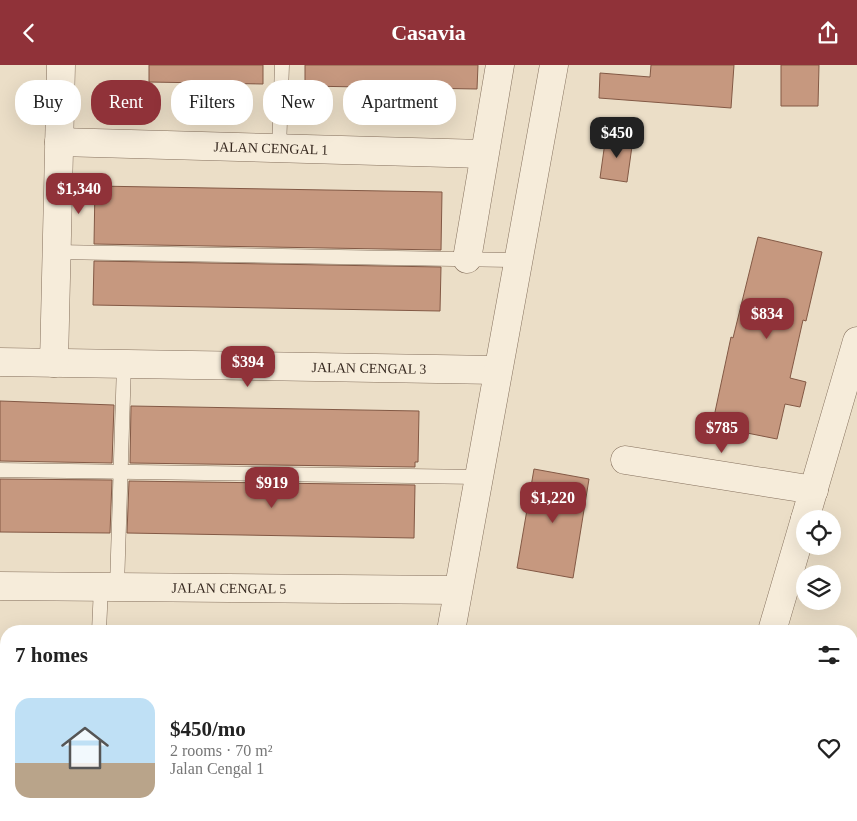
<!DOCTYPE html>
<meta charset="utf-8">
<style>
:root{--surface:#fff;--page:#f6f6f6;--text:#222;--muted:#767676;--line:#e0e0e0;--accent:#903239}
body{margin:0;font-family:Georgia,serif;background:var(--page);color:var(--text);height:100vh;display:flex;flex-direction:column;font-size:19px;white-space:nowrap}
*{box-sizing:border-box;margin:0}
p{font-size:16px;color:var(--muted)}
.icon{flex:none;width:28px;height:28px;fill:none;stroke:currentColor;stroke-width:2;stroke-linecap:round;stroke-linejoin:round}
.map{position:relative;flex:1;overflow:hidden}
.drawer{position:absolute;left:0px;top:560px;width:858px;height:196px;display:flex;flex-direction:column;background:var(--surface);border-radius:20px 20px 0 0;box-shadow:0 5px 20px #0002}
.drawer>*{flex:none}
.top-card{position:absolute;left:15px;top:15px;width:500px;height:45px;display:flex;gap:10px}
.tools{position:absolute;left:796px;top:445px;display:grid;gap:10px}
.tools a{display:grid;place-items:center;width:45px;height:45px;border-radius:50%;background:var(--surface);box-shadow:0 5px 20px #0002;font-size:25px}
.price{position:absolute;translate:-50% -42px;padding:0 11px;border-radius:10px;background:var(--accent);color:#fff;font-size:16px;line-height:32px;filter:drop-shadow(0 1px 2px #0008)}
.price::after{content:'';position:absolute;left:50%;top:30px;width:15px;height:11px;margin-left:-8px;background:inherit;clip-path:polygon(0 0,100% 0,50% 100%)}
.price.selected{background:#222;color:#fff}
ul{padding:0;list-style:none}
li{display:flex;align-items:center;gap:15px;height:125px;padding:0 15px}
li+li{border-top:1px solid var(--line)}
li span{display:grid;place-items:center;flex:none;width:140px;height:100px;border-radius:15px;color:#555}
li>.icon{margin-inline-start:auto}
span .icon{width:60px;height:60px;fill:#fffc;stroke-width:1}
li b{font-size:21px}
h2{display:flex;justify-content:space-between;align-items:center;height:60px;padding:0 15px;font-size:21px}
.chip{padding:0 18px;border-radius:20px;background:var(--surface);box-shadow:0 5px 20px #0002;font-size:18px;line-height:45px}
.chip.selected{background:var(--accent);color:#fff}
header{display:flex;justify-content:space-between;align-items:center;height:65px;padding:0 15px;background:var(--accent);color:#fff;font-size:22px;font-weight:700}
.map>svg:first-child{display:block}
.building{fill:#c6987f;stroke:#835945}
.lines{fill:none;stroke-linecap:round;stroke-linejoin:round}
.lane-casing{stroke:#85705d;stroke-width:15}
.street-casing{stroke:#85705d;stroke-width:29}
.lane{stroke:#f6ecda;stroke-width:14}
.street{stroke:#f6ecda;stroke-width:28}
.labels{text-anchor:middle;stroke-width:4;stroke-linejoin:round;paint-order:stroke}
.street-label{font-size:14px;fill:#372920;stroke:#f3e9d6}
</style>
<header><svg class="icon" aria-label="back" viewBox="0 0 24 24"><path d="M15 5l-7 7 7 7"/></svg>Casavia<svg class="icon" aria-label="share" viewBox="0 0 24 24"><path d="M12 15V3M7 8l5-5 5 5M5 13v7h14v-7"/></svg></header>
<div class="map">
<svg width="857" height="756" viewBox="0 0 857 756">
<rect width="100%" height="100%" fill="#ebdec7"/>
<!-- building -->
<g class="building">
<polygon points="149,0 263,0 263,19 149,17"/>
<polygon points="305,0 478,0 477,24 305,21"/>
<polygon points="651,0 734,0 731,43 599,33 600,8 650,12"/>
<polygon points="781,0 819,0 818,41 781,41"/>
<polygon points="606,70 633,74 627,117 600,113"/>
<polygon points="95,121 442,127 441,185 94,179"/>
<polygon points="758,172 822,187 806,256 803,255 790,313 806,317 800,342 785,339 777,374 712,361 731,272 733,273"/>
<polygon points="94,196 441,202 440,246 93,240"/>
<polygon points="0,336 114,340 112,398 0,396"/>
<polygon points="131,341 419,346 418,397 415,397 415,402 130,398"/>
<polygon points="534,404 589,414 573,513 517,503"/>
<polygon points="0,414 112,415 110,468 0,467"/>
<polygon points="129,416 415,420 414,473 127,468"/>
</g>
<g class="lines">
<!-- lane casing -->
<g class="lane-casing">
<g id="lane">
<polyline points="279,84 282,0"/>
<polyline points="56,187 517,195"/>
<polyline points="0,405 478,412"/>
<polyline points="117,522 124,299"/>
<polyline points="99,566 101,522"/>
<polyline points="0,632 6,632"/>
</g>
</g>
<!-- street casing -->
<g class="street-casing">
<g id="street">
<path id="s1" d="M59,77L483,89"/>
<polyline points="467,194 500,0"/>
<path id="s2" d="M0,297L497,305"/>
<polyline points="54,298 61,0"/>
<polyline points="625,395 814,425"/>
<polyline points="805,454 857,276"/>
<path id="s3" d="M0,521L457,525"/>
<polyline points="451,566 554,0"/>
<polyline points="772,566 805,454"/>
<polyline points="0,745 6,745"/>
<polyline points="592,756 605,750"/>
</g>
</g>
<!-- lane -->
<use href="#lane" class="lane"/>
<!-- street -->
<use href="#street" class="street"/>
</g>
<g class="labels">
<!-- street labels -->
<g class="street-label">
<text dy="5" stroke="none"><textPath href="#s1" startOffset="212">JALAN CENGAL 1</textPath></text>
<text dy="5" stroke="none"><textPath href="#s2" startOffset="369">JALAN CENGAL 3</textPath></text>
<text dy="5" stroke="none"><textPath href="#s3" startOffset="229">JALAN CENGAL 5</textPath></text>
</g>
</g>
</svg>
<div class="tools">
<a><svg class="icon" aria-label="locate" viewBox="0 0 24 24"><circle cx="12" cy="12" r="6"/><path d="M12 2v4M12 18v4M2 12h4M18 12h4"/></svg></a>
<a><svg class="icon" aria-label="layers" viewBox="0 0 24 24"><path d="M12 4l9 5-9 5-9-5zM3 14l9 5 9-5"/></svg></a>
</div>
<b class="price selected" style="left:617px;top:94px">$450</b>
<b class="price" style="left:79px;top:150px">$1,340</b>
<b class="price" style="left:767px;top:275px">$834</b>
<b class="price" style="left:248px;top:323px">$394</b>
<b class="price" style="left:722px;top:389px">$785</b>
<b class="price" style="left:272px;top:444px">$919</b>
<b class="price" style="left:553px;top:459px">$1,220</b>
<div class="top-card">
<a class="chip">Buy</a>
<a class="chip selected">Rent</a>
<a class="chip">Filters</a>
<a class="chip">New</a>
<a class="chip">Apartment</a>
</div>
<section class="drawer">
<h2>7 homes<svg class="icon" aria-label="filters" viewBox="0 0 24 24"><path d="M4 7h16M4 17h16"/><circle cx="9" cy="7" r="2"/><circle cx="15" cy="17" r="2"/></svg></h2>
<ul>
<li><span style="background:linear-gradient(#bfe0f5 65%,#b9a48a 0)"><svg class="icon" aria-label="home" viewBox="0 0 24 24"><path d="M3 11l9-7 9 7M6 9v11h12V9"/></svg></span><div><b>$450/mo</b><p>2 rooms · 70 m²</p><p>Jalan Cengal 1</p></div><svg class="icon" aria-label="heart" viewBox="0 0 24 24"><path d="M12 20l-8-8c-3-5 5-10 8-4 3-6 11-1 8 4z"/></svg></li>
</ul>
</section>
</div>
